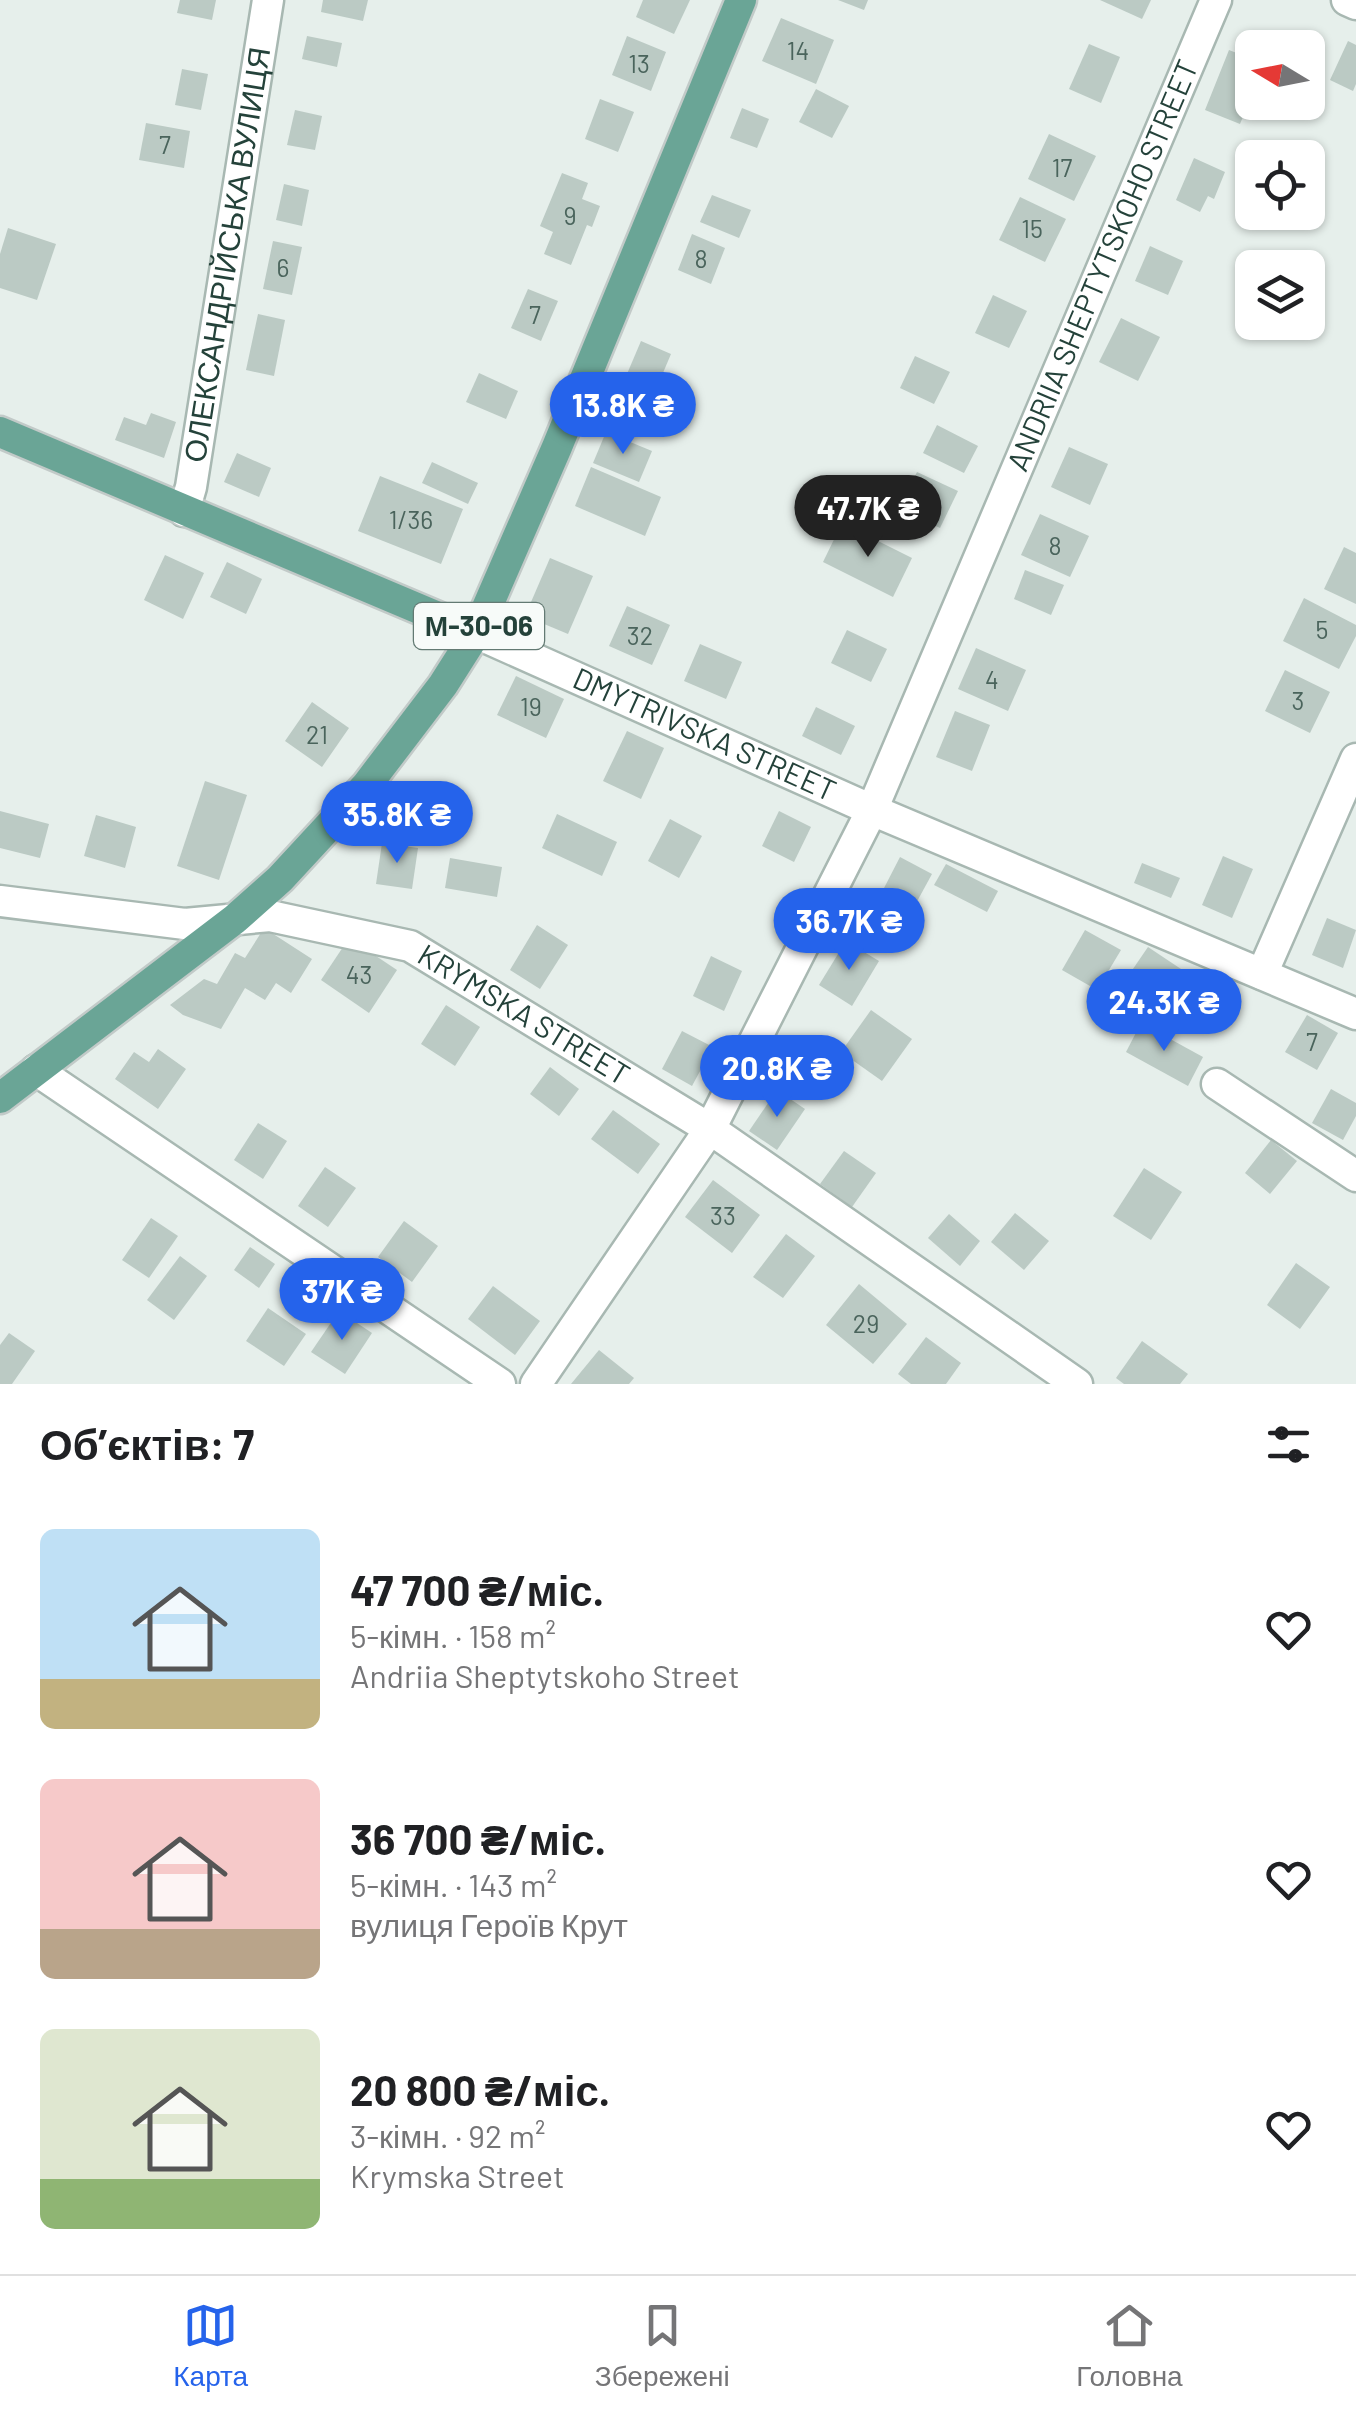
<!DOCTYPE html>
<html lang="uk">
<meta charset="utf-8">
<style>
:root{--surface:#fff;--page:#f6f6f6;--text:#202124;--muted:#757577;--line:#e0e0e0;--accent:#2563eb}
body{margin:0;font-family:Barlow,sans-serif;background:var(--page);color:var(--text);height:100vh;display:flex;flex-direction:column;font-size:38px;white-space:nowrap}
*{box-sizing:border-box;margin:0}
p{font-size:32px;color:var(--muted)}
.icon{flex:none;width:55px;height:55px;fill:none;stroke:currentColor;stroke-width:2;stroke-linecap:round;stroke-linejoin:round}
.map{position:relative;height:1384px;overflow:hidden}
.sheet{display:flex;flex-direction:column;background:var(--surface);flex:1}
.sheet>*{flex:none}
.needle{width:65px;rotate:280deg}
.tools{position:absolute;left:1235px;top:30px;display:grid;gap:20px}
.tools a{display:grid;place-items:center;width:90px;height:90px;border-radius:15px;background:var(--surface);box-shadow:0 2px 8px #0004;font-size:50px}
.price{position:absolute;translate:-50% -85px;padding:0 22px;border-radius:35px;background:var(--accent);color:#fff;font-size:32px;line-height:65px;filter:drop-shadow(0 2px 5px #0008)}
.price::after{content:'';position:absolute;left:50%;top:60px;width:30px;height:22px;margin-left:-15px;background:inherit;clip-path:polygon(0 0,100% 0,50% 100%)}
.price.on{background:#222;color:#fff}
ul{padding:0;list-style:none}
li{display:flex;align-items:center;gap:30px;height:250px;padding:0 40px}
li span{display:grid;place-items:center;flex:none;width:280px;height:200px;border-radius:15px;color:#555}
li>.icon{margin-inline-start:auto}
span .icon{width:120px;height:120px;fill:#fffc;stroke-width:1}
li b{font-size:42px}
h2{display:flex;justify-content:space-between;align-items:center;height:120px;padding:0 40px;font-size:42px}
.menu{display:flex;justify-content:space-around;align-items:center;height:140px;border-top:2px solid var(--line);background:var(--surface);font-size:28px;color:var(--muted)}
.menu a{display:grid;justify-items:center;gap:5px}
.menu .on{color:var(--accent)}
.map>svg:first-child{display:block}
.building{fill:#bbcac4}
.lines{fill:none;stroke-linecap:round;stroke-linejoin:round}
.minor-casing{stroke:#a8b8b2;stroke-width:35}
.major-casing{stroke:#c2cac8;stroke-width:35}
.minor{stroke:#fff;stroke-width:30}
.major{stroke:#6aa596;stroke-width:30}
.labels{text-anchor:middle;stroke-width:8;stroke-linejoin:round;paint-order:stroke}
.number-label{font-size:25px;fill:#4a645c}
.shield{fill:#f7fbf9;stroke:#637a73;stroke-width:2.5}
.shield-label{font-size:28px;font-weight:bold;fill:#24423a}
.street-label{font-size:30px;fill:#24423a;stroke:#f7fbf9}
</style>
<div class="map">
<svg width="1356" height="1384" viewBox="0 0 1356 1384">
<rect width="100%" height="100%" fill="#e6efeb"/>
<!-- building -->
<g class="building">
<polygon points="180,0 216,0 212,20 177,13"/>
<polygon points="323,0 368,0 363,21 321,12"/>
<polygon points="643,0 690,0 674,34 636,17"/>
<polygon points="838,0 868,0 864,10"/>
<polygon points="1100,0 1151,0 1142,19"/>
<polygon points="781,18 834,40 816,84 762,61"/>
<polygon points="307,36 342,43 337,67 302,59"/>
<polygon points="627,36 666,52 651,91 612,75"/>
<polygon points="1348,41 1356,45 1356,84 1353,91 1330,80"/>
<polygon points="1089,44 1120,57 1101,103 1069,89"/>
<polygon points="1229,50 1252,59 1242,90 1252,95 1240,124 1205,110"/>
<polygon points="182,69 208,74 201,110 175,105"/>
<polygon points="816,89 849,106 832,138 799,122"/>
<polygon points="600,99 634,112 618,152 585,139"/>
<polygon points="742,108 769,119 757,148 730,138"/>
<polygon points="295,110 322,116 315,150 287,145"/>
<polygon points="146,123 190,131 184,168 139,160"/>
<polygon points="1049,134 1096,156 1074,201 1028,179"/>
<polygon points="1194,158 1225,172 1214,199 1208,196 1200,212 1176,200"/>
<polygon points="562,173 588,183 582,199 600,206 592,227 587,225 571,265 544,254 553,232 540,226"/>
<polygon points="284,184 309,190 302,226 276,220"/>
<polygon points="712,195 751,210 739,238 700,222"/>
<polygon points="1020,197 1066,219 1045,262 999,240"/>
<polygon points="8,228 56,244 37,300 0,288 0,254"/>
<polygon points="692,234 725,248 711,284 678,270"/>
<polygon points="273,241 302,247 292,295 263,289"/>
<polygon points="1150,246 1183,261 1168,295 1135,281"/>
<polygon points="528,289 558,301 541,341 511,328"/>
<polygon points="993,295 1027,311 1009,348 975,333"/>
<polygon points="258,314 285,320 274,376 246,370"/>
<polygon points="1121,318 1160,337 1138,381 1099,362"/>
<polygon points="641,341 671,354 654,394 624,381"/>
<polygon points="915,356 950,372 934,404 900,388"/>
<polygon points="479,373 518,391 506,419 466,402"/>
<polygon points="151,413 176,422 164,458 115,440 124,417 146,425"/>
<polygon points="937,425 978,446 964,473 923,453"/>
<polygon points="606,432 652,451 639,482 593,463"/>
<polygon points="1069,447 1108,464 1090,505 1051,487"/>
<polygon points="237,453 271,468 259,497 224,482"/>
<polygon points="432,462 478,483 468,504 422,483"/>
<polygon points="591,467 661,497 645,536 575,506"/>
<polygon points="917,472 958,491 940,528 899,509"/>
<polygon points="380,476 463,509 441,564 358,531"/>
<polygon points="1040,514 1089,536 1070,577 1021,555"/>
<polygon points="842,523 912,558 893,597 823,562"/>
<polygon points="1344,547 1356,553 1356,604 1324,589"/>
<polygon points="165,555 204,573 183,619 144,600"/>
<polygon points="550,558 593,576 568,634 525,616"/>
<polygon points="227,562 262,579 246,614 210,597"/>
<polygon points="1025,570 1064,585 1051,615 1014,599"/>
<polygon points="1304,598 1356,625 1356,636 1339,669 1283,641"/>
<polygon points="627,606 670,625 652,665 609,646"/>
<polygon points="847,630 887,649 871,682 831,663"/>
<polygon points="700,644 742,662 726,699 684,681"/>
<polygon points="976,648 1026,670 1008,711 958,689"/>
<polygon points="1285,670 1330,692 1310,733 1265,711"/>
<polygon points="516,676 564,699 546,738 497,715"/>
<polygon points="312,702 349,728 322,767 285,741"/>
<polygon points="816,707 855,726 841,755 802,736"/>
<polygon points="955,711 990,725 972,771 936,757"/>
<polygon points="627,731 664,748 641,799 603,781"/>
<polygon points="205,781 247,795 219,880 177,866"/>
<polygon points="0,811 49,824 40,858 0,848"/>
<polygon points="779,811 811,827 794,862 762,846"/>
<polygon points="557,814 617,842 602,876 542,848"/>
<polygon points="96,815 136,827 125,868 84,856"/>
<polygon points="670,819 702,836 679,878 648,861"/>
<polygon points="382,843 418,848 412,889 376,884"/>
<polygon points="1223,856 1253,869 1232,918 1202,905"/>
<polygon points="900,857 932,874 914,907 883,890"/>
<polygon points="450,858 502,867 497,897 445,888"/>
<polygon points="1142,863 1180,878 1171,898 1134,883"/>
<polygon points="946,864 998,891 987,912 934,885"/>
<polygon points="1327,918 1356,930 1343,968 1312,955"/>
<polygon points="537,925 568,945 540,989 510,970"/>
<polygon points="264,928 312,959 291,993 276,983 265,1000 245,988 221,1029 183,1015 170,1005 204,979 217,984 235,953 245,958"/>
<polygon points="1085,930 1121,950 1097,990 1062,970"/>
<polygon points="349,938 397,970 369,1013 321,980"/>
<polygon points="846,941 879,961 852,1006 819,985"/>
<polygon points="1148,947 1184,971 1161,1006 1124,982"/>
<polygon points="711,956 742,971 724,1011 693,996"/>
<polygon points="446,1005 480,1027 455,1066 421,1044"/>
<polygon points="871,1010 912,1039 882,1081 841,1052"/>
<polygon points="1307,1015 1338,1033 1317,1070 1285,1052"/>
<polygon points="1141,1023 1203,1057 1188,1086 1126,1052"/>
<polygon points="682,1031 713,1047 692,1086 662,1069"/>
<polygon points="158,1049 186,1069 158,1109 115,1079 134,1052 149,1062"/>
<polygon points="550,1067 579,1089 559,1116 530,1094"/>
<polygon points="1331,1089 1356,1103 1356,1116 1343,1140 1312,1123"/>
<polygon points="777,1090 805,1109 777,1150 749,1131"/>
<polygon points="613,1110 660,1144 638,1174 591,1139"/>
<polygon points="258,1123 287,1141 263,1179 234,1160"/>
<polygon points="1271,1140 1297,1161 1270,1194 1245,1173"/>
<polygon points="844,1151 876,1173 852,1207 820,1184"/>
<polygon points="325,1167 356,1188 328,1227 298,1206"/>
<polygon points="1144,1168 1182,1192 1151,1240 1113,1216"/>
<polygon points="713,1180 760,1215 732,1253 685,1217"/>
<polygon points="1015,1213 1049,1241 1024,1270 991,1242"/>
<polygon points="949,1214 980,1241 960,1266 928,1238"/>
<polygon points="151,1218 178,1236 149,1278 122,1260"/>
<polygon points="404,1221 438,1246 412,1282 378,1257"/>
<polygon points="786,1234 815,1256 783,1298 753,1277"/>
<polygon points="250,1247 275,1264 259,1288 234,1270"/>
<polygon points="180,1256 207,1276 174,1320 147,1300"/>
<polygon points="1296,1263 1330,1287 1300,1329 1267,1305"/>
<polygon points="859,1284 907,1324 873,1364 826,1325"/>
<polygon points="493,1286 540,1321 515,1355 468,1319"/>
<polygon points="268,1308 306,1334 284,1366 246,1341"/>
<polygon points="339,1311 372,1333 345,1374 311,1352"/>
<polygon points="9,1333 35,1351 12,1384 0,1384 0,1345"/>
<polygon points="926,1337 961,1363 946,1384 911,1384 898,1374"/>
<polygon points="1142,1341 1188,1374 1180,1384 1124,1384 1116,1378"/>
<polygon points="599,1350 634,1378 629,1384 571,1384"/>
</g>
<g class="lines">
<!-- minor casing -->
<g class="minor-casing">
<g id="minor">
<polyline points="1347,0 1356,4"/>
<path id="s1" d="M184,511L191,487L268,0"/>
<path id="s2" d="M476,633L872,810L1356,1014"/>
<path id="s3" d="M0,901L185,924L270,916L410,946L710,1129L1077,1384"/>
<polyline points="1262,974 1356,759"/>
<polyline points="36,1070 500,1384"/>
<polyline points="1217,1084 1356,1176"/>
<path id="s4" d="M536,1384L710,1129L872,810L1216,0"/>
</g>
</g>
<!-- major casing -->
<g class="major-casing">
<g id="major">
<polyline points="0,432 476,633"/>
<polyline points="0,1098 235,919 280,879 366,786 443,685 476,633 557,447 741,0"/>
</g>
</g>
<!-- minor -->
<use href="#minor" class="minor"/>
<!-- major -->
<use href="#major" class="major"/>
</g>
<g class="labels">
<!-- number labels -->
<g class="number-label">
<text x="798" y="60">14</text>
<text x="639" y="73">13</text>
<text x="165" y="154">7</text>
<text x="1062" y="177">17</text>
<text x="570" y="225">9</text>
<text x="1032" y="238">15</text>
<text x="701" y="268">8</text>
<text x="283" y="277">6</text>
<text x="535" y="324">7</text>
<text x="411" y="529">1/36</text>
<text x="1055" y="555">8</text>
<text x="1322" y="639">5</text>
<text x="640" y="645">32</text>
<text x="992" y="689">4</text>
<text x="1298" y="710">3</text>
<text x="531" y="716">19</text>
<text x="317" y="744">21</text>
<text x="359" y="984">43</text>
<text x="1312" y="1051">7</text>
<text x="723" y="1225">33</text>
<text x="866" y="1333">29</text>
</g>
<!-- shield labels -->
<rect class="shield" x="414" y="603" width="130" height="46" rx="8"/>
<g class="shield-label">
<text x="479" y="636">М-30-06</text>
</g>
<!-- street labels -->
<g class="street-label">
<text dy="10" stroke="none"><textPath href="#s1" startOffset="260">ОЛЕКСАНДРІЙСЬКА ВУЛИЦЯ</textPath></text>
<text dy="10" stroke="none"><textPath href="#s4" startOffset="1258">ANDRIIA SHEPTYTSKOHO STREET</textPath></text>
<text dy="10" stroke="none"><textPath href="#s2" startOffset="250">DMYTRIVSKA STREET</textPath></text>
<text dy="10" stroke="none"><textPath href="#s3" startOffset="548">KRYMSKA STREET</textPath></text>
</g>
</g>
</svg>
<div class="tools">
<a><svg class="needle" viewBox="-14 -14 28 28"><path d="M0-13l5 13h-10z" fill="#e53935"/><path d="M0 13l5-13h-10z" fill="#757577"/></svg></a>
<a><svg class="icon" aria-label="locate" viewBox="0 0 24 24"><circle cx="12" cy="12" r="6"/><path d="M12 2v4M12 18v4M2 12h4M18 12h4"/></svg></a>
<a><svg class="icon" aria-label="layers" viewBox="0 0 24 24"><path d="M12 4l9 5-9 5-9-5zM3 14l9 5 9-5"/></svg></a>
</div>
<b class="price" style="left:623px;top:457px">13.8K ₴</b>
<b class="price on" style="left:868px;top:560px">47.7K ₴</b>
<b class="price" style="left:397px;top:866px">35.8K ₴</b>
<b class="price" style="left:849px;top:973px">36.7K ₴</b>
<b class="price" style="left:1164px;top:1054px">24.3K ₴</b>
<b class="price" style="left:777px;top:1120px">20.8K ₴</b>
<b class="price" style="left:342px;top:1343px">37K ₴</b>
</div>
<section class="sheet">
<h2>Об’єктів: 7<svg class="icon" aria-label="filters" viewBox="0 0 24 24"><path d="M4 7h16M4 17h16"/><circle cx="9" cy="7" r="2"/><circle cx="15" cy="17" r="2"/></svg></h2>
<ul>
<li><span style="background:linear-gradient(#bfe0f5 75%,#c2b280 0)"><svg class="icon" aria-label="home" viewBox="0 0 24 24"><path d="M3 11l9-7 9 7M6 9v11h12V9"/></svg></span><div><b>47 700 ₴/міс.</b><p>5-кімн. · 158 m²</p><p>Andriia Sheptytskoho Street</p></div><svg class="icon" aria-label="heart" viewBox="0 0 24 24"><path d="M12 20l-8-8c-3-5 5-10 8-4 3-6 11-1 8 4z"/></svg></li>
<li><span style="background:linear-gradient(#f6c9c9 75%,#b9a48a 0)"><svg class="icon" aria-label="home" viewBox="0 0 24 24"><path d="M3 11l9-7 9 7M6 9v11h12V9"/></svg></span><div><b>36 700 ₴/міс.</b><p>5-кімн. · 143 m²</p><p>вулиця Героїв Крут</p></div><svg class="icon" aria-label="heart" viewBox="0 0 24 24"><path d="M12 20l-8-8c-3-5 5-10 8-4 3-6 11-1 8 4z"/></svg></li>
<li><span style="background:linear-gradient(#dfe7d0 75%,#8fb573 0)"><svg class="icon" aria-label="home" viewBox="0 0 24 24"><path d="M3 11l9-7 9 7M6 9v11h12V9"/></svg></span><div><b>20 800 ₴/міс.</b><p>3-кімн. · 92 m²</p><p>Krymska Street</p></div><svg class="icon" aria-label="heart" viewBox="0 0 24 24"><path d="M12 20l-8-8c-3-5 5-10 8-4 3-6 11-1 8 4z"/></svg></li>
</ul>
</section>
<nav class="menu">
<a class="on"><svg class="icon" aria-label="map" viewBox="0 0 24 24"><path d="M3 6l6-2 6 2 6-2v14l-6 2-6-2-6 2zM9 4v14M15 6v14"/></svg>Карта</a>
<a><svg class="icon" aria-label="saved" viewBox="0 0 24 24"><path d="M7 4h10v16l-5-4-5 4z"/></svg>Збережені</a>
<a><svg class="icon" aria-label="home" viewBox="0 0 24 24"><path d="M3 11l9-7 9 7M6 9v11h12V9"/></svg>Головна</a>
</nav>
